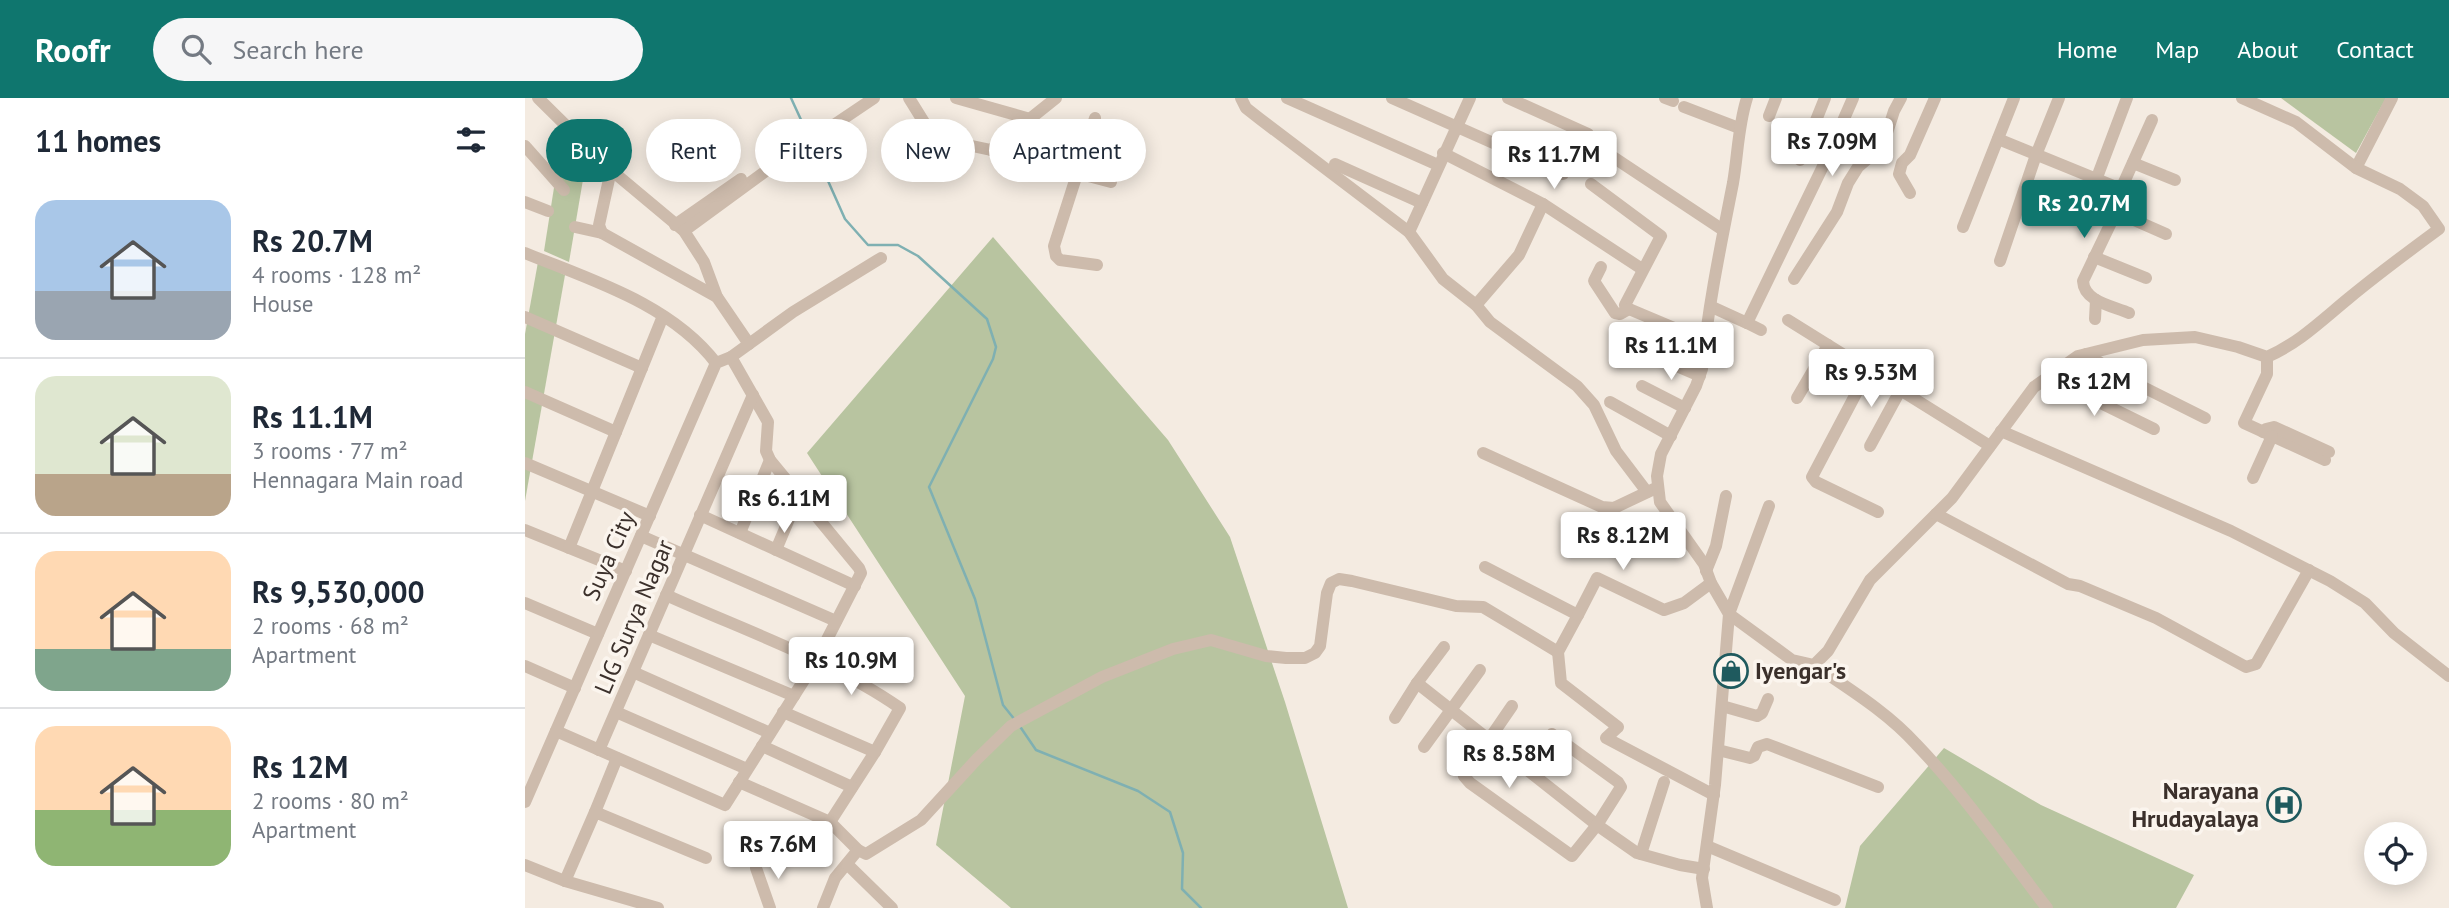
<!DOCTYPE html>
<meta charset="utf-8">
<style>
:root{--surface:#fff;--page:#f6f6f7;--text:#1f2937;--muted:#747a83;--line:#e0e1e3;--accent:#0f766e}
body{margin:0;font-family:"PT Sans",sans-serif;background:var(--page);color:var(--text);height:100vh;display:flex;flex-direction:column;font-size:26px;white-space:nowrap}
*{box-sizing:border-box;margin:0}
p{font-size:23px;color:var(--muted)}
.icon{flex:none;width:38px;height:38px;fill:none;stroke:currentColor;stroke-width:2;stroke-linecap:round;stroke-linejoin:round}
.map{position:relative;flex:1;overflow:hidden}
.sheet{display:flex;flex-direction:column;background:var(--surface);width:525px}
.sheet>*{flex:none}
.guide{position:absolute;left:21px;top:21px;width:665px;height:63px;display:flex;gap:14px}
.buttons{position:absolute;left:1839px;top:724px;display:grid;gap:14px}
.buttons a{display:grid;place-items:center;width:63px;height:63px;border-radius:50%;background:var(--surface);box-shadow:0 4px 18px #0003;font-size:35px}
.price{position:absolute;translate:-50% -60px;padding:0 16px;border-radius:7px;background:#fff;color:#222;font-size:23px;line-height:46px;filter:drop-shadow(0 2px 4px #0008)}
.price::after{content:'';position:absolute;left:50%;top:42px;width:21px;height:16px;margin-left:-10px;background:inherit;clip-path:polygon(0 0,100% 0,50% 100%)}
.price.on{background:var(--accent);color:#fff}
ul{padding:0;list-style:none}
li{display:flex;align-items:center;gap:21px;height:175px;padding:0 35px}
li+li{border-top:2px solid var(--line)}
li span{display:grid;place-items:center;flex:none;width:196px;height:140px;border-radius:21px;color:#555}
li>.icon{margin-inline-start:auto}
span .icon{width:84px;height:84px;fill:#fffc;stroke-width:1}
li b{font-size:30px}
h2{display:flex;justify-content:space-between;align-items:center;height:84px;padding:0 35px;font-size:30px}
.pill{padding:0 24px;border-radius:32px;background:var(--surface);box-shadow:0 4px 18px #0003;font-size:24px;line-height:63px}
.pill.on{background:var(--accent);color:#fff}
header{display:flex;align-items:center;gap:42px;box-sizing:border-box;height:98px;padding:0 35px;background:var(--accent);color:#fff}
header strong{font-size:33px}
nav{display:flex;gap:38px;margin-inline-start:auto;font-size:24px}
.search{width:490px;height:63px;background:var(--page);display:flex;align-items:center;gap:18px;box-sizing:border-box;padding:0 24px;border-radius:38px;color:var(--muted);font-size:26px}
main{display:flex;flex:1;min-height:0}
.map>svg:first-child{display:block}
.green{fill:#b8c4a0}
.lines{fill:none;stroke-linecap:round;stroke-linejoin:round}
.stream{stroke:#7fb0b2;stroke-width:2.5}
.minor{stroke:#cdbbac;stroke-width:12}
.labels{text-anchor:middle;stroke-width:7;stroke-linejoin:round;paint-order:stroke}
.street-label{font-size:24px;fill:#3b302b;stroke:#fbf5ee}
.poi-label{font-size:24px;font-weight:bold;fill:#3b302b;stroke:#fbf5ee;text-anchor:start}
</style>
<header>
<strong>Roofr</strong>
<div class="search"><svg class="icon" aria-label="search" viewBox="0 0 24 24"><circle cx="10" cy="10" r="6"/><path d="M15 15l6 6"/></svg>Search here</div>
<nav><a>Home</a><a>Map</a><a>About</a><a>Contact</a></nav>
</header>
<main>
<section class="sheet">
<h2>11 homes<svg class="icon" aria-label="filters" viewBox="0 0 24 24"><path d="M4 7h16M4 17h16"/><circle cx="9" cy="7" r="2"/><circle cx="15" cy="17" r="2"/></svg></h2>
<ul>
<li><span style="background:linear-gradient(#a9c7e8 65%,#9aa5b1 0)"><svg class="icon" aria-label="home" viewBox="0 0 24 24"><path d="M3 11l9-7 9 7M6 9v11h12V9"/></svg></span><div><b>Rs 20.7M</b><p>4 rooms · 128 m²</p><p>House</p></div></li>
<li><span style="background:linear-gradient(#dfe7d0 70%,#b9a48a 0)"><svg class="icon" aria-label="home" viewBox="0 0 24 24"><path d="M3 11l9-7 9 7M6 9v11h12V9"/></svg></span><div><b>Rs 11.1M</b><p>3 rooms · 77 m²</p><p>Hennagara Main road</p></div></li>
<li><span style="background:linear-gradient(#ffd9b3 70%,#7fa58c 0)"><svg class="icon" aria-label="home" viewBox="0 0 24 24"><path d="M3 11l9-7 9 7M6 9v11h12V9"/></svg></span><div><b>Rs 9,530,000</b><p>2 rooms · 68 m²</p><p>Apartment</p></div></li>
<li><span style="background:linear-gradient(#ffd9b3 60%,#8fb573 0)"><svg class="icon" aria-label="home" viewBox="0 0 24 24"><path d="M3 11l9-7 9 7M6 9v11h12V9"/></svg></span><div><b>Rs 12M</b><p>2 rooms · 80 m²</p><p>Apartment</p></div></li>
</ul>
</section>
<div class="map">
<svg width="1924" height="810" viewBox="0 0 1924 810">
<rect width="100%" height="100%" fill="#f4ebe1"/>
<!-- green -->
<g class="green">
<polygon points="1756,0 1861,0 1831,55"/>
<polygon points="37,39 61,64 44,164 19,153"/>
<polygon points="468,139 643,342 705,439 760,604 823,810 486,810 411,747 440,598 282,355"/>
<polygon points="13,164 40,177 0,403 0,236"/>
<polygon points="1419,650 1516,707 1669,777 1651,810 1320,810 1335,748"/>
</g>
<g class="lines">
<!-- stream -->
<g class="stream">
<polyline points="266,0 283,37"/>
<polyline points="287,47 320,121 343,147 373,147 393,158 462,221 471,249 468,261 404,389 450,501 478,607 490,622"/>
<polyline points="494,627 511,652 613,693 645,714 658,755 657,791 676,810"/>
</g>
<!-- minor -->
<g class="minor">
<polyline points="13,0 86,72 159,133 179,164 192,199 224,246"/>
<polyline points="384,0 405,34 419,42 466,52 586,84"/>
<polyline points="431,0 505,21"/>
<polyline points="716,0 721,10 735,21 884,134 918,181 951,207 965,224 1052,288 1069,307 1091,353 1122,394"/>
<polyline points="762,0 913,67"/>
<polyline points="867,0 1038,76"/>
<polyline points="983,0 1063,36"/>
<polyline points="1140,0 1148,3"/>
<polyline points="1159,9 1214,30"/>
<polyline points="1244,18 1251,0"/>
<polyline points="570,20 529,148 531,158 535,162 572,167"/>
<path d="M1473,41L1596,91L1597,97L1595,106L1558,183C1559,204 1588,208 1604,215"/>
<polyline points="0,48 39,92"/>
<polyline points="466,52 531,0"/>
<polyline points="918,55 1018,106 1117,171"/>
<polyline points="1088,59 1198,132"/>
<polyline points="1275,62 1300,0"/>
<polyline points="1608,65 1650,82"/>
<polyline points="810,66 897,105"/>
<polyline points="1831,70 1867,0"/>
<polyline points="1571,82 1602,0"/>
<polyline points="1066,86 1136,138 1100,207 1104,211 1180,243"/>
<polyline points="1596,91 1627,22"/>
<polyline points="1385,95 1374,76 1377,65 1385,57 1410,0"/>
<polyline points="0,104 23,113"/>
<polyline points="1591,114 1641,136"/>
<polyline points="150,127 216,81"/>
<polyline points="50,129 77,135 192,199"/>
<polyline points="1438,129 1489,0"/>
<polyline points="159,133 245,70 349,0"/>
<polyline points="884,134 945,0"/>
<polyline points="77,135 74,127 86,72"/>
<path d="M0,155C66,182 146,206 191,265"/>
<polyline points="1569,159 1621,180"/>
<polyline points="1475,163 1511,57 1534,0"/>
<polyline points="1076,169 1069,183 1090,215 1095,216 1104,211"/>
<polyline points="1269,181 1312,114 1323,85 1333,69 1347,57 1361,38 1369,13 1376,0"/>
<polyline points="951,207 994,157 1018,106"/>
<polyline points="1187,209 1222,225 1301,62 1328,0"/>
<polyline points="0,219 117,270"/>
<polyline points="1570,221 1571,202"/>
<polyline points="1263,222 1465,348"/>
<polyline points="1222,225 1236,232"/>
<polyline points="1561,256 1600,280 1680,320"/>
<polyline points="1742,259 1742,276 1719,325 1800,362"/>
<polyline points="1133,260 1175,278"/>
<polyline points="1344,271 1287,379 1291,384 1353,414"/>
<polyline points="1531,274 1578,306 1629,331"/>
<polyline points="1117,288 1160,310"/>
<polyline points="0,294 91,334"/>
<polyline points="1272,300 1303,247"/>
<polyline points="1085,304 1146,338"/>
<polyline points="1476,333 1706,433 1805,483 1840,505 1869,535 1924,578"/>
<polyline points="1738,334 1741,331 1749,329 1804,354"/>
<polyline points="1345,348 1376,291"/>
<polyline points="958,355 1077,409 1089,410 1129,391"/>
<polyline points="0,365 125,418"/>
<polyline points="1728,380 1747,338"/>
<path d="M1244,408L1204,516L1267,562L1289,567L1303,553L1345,482L1427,400L1509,289L1553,258L1618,242L1670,239L1713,249L1742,259C1774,245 1797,222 1824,200C1853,176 1884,153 1914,131L1898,108L1875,91L1831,70L1771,24L1717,0"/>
<polyline points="1411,416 1543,486 1555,488 1631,520 1721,569 1731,566 1784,472"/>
<polyline points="175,417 330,488"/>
<polyline points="0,432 101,473"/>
<polyline points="215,435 245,362"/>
<polyline points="116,438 311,523"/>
<polyline points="44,450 138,218"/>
<polyline points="251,452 274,397"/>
<polyline points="960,469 1053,517 1033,554 1036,585 1093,629 1081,640 1189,697"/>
<polyline points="1181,473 1191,448 1201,398"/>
<path d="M141,497C216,531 308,563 375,610L350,654L305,724"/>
<polyline points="0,505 73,536"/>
<polyline points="1053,517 1072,480 1139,512 1159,505 1186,485"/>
<polyline points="124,537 269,598"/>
<path d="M1289,567C1324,591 1362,614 1391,646C1439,696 1480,755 1522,810"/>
<polyline points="0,568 50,590"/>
<polyline points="108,574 245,635"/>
<polyline points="892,585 1072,727 1112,755 1155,767 1179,771"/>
<polyline points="987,608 939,678 945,685 1047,758 1072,727 1096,689 1093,684 1027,636"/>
<polyline points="1197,608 1232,618 1237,615 1243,601"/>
<polyline points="91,614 222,671"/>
<polyline points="258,614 350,654"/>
<polyline points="870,620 892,585 919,549"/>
<polyline points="31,633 200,707 291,563 336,475 334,470 245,362 241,353 243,324 206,259"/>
<polyline points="237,648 327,689"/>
<polyline points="899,649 955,572"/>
<polyline points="74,652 228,297"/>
<polyline points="1193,652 1225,660 1229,658 1233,649 1242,646 1353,689"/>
<polyline points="214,684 305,724 333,752 310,780 298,810"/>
<polyline points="0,704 191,265 206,259 268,214 356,160"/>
<polyline points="70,714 92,660"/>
<polyline points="1182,748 1310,802"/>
<polyline points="333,752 341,756 396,722 452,661 486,628 577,579 648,551 686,542 741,558 761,560 780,560 790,555 795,548 802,495 806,485 814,481 827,483 931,508 958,509 1033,554"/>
<polyline points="1116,756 1139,684"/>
<polyline points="322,766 367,810"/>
<polyline points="0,767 40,783 133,810"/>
<polyline points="231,770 245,810"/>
<polyline points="40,783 70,714 181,760"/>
<path d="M1182,810L1177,780L1190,687L1204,516L1186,485L1179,466L1135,404L1132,378L1136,356L1171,288L1177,271C1183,208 1196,146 1208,85C1213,56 1213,28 1222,0"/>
</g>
</g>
<!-- icons -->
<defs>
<g id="shop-ring" transform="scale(1.75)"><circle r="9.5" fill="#fbf5ee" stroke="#1f5a5e" stroke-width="1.5"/><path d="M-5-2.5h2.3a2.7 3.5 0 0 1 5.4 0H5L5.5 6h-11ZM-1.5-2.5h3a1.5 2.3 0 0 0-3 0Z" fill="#1f5a5e"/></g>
<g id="hospital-ring" transform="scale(1.75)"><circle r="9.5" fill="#fbf5ee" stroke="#1f5a5e" stroke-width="1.5"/><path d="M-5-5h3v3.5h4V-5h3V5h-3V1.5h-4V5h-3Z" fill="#1f5a5e"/></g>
</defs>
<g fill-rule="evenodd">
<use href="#shop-ring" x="1206" y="573"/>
<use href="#hospital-ring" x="1759" y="707"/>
</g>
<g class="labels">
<!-- street labels -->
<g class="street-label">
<text transform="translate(84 458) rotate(-66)" y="8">Suya City</text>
<text transform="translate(109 519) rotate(-67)" y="8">LIG Surya Nagar</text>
</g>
<!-- poi labels -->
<g class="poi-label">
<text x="1230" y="581">Iyengar's</text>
<text x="1734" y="701" text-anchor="end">Narayana<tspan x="1734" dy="28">Hrudayalaya</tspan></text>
</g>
</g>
</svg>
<div class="buttons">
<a><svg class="icon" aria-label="locate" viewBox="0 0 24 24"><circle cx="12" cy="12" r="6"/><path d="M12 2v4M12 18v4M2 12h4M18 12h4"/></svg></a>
</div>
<b class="price" style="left:1307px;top:80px">Rs 7.09M</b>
<b class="price" style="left:1029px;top:93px">Rs 11.7M</b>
<b class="price on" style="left:1559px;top:142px">Rs 20.7M</b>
<b class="price" style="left:1146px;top:284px">Rs 11.1M</b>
<b class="price" style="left:1346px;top:311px">Rs 9.53M</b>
<b class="price" style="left:1569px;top:320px">Rs 12M</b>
<b class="price" style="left:259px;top:437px">Rs 6.11M</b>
<b class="price" style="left:1098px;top:474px">Rs 8.12M</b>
<b class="price" style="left:326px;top:599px">Rs 10.9M</b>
<b class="price" style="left:984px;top:692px">Rs 8.58M</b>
<b class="price" style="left:253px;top:783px">Rs 7.6M</b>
<div class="guide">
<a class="pill on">Buy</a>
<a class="pill">Rent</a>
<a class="pill">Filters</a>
<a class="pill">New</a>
<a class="pill">Apartment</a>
</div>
</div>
</main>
